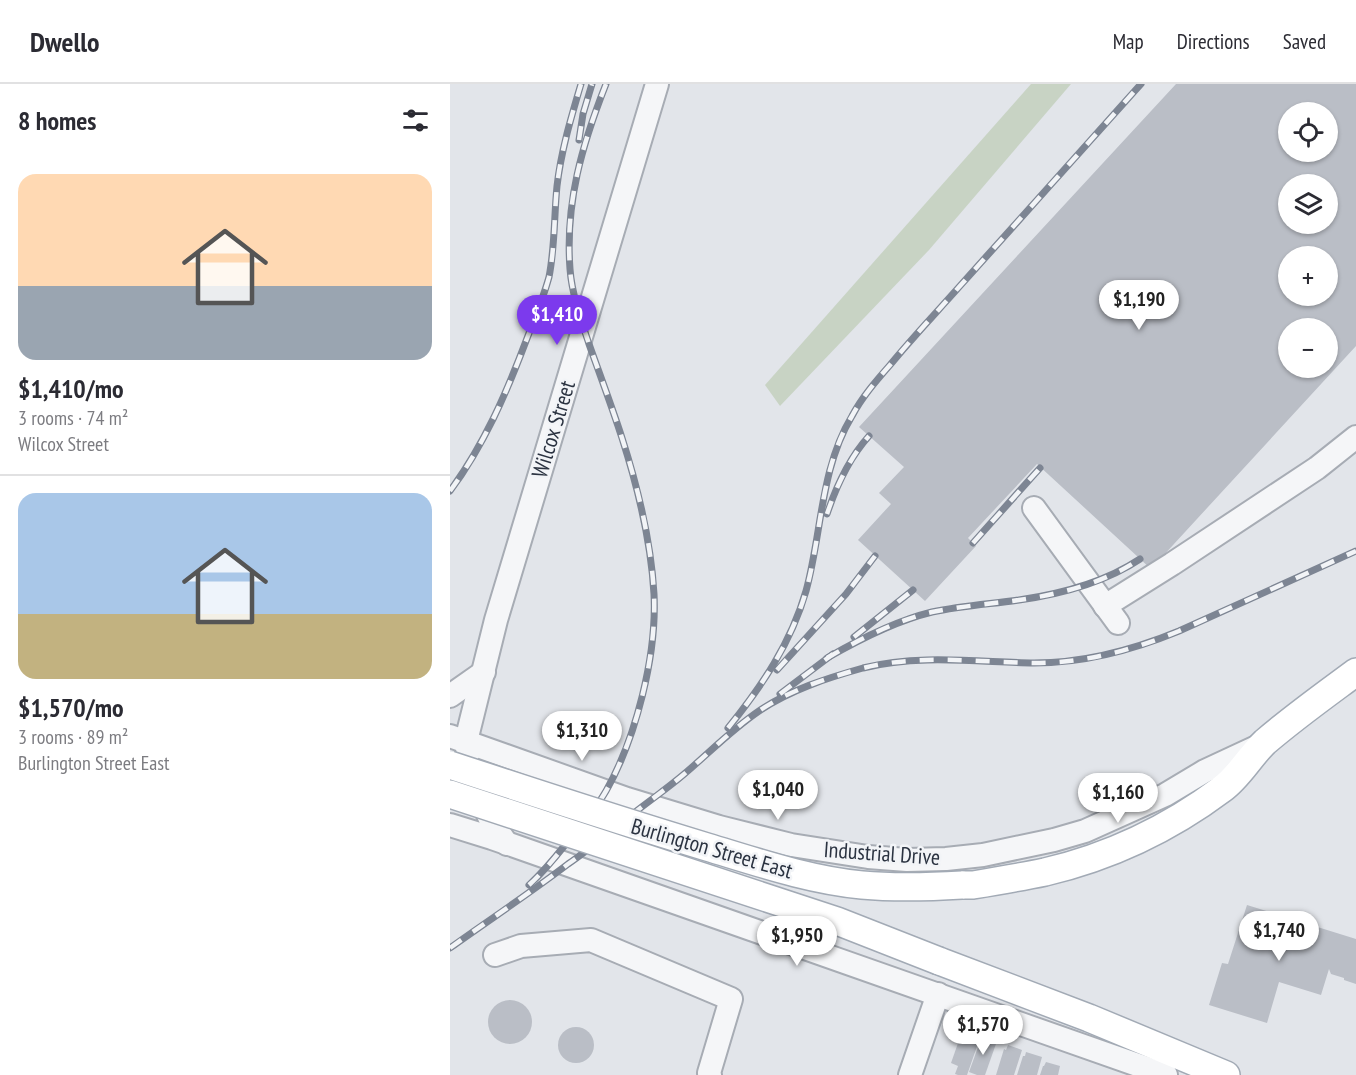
<!DOCTYPE html>
<meta charset="utf-8">
<style>
:root{--surface:#fff;--page:#f7f7f7;--text:#2b2b33;--muted:#7c7c81;--line:#e1e1e2;--accent:#7c3aed}
body{margin:0;font-family:"PT Sans Narrow",sans-serif;background:var(--page);color:var(--text);height:100vh;display:flex;flex-direction:column;font-size:22px;white-space:nowrap}
*{box-sizing:border-box;margin:0}
p{font-size:20px;color:var(--muted)}
.icon{flex:none;width:33px;height:33px;fill:none;stroke:currentColor;stroke-width:2;stroke-linecap:round;stroke-linejoin:round}
.map{position:relative;flex:1;overflow:hidden}
.side{display:flex;flex-direction:column;background:var(--surface);width:450px}
.side>*{flex:none}
.tools{position:absolute;left:828px;top:18px;display:grid;gap:12px}
.tools a{display:grid;place-items:center;width:60px;height:60px;border-radius:50%;background:var(--surface);box-shadow:0 2px 4px #0004;font-size:30px}
.price{position:absolute;translate:-50% -51px;padding:0 14px;border-radius:21px;background:#fff;color:#222;font-size:20px;line-height:39px;filter:drop-shadow(0 2px 3px #0008)}
.price::after{content:'';position:absolute;left:50%;top:36px;width:18px;height:14px;margin-left:-9px;background:inherit;clip-path:polygon(0 0,100% 0,50% 100%)}
.price.active{background:var(--accent);color:#fff}
ul{padding:0;list-style:none}
li{display:grid;align-content:center;gap:12px;height:318px;padding:0 18px}
li+li{border-top:2px solid var(--line)}
li span{display:grid;place-items:center;height:186px;border-radius:18px;color:#555}
li>.icon{margin-inline-start:auto}
span .icon{width:108px;height:108px;fill:#fffc;stroke-width:1}
li b{font-size:26px}
h2{display:flex;justify-content:space-between;align-items:center;height:72px;padding:0 18px;font-size:26px}
header{display:flex;align-items:center;gap:36px;box-sizing:border-box;height:84px;padding:0 30px;background:var(--surface);border-bottom:2px solid var(--line)}
header strong{font-size:28px}
nav{display:flex;gap:33px;margin-inline-start:auto;font-size:21px}
main{display:flex;flex:1;min-height:0}
.map>svg:first-child{display:block}
.green{fill:#c8d3c4}
.building{fill:#babec6;fill-rule:evenodd}
.lines{fill:none;stroke-linecap:round;stroke-linejoin:round}
.minor-casing{stroke:#a7acb4;stroke-width:26}
.major-casing{stroke:#a2aab5;stroke-width:30}
.minor{stroke:#f5f6f8;stroke-width:22}
.major{stroke:#fff;stroke-width:27}
.rail-casing{stroke:#7d8593;stroke-width:7}
.rail{stroke:#f2f4f7;stroke-width:4.5;stroke-dasharray:14;stroke-linecap:butt}
.major-bridge-casing{stroke:#a2aab5;stroke-width:30;stroke-linecap:butt}
.major-bridge{stroke:#fff;stroke-width:27}
.labels{text-anchor:middle;stroke-width:5;stroke-linejoin:round;paint-order:stroke}
.street-label{font-size:22px;fill:#2b3341;stroke:#f2f4f7}
</style>
<header>
<strong>Dwello</strong>
<nav><a>Map</a><a>Directions</a><a>Saved</a></nav>
</header>
<main>
<section class="side">
<h2>8 homes<svg class="icon" aria-label="filters" viewBox="0 0 24 24"><path d="M4 7h16M4 17h16"/><circle cx="9" cy="7" r="2"/><circle cx="15" cy="17" r="2"/></svg></h2>
<ul>
<li><span style="background:linear-gradient(#ffd9b3 60%,#9aa5b1 0)"><svg class="icon" aria-label="home" viewBox="0 0 24 24"><path d="M3 11l9-7 9 7M6 9v11h12V9"/></svg></span><div><b>$1,410/mo</b><p>3 rooms · 74 m²</p><p>Wilcox Street</p></div></li>
<li><span style="background:linear-gradient(#a9c7e8 65%,#c2b280 0)"><svg class="icon" aria-label="home" viewBox="0 0 24 24"><path d="M3 11l9-7 9 7M6 9v11h12V9"/></svg></span><div><b>$1,570/mo</b><p>3 rooms · 89 m²</p><p>Burlington Street East</p></div></li>
</ul>
</section>
<div class="map">
<svg width="906" height="991" viewBox="0 0 906 991">
<rect width="100%" height="100%" fill="#e2e5ea"/>
<!-- green -->
<polygon class="green" points="581,0 621,0 479,166 330,322 315,301"/>
<!-- building -->
<g class="building">
<path d="M726,0H906V262L701,485L587,380L518,454L526,462L475,517L408,456L441,420L429,409L454,383L409,343ZM838,28H878V68H838ZM838,100H878V140H838ZM838,172H878V212H838ZM838,244H878V284H838Z"/>
<polygon points="797,821 906,855 906,900 894,896 894,894 881,890 879,885 871,911 829,898 817,939 759,921 772,879 778,880"/>
<circle cx="60" cy="938" r="22"/>
<circle cx="126" cy="961" r="18"/>
<polygon points="513,945 531,951 517,991 508,991 505,990 508,982 501,979"/>
<polygon points="532,952 547,957 535,991 527,991 519,988"/>
<polygon points="558,961 572,966 564,991 546,991 554,965 556,966"/>
<polygon points="576,968 592,973 587,991 567,991 573,972 575,972"/>
<polygon points="596,978 610,982 608,991 590,991 593,982 594,982"/>
</g>
<g class="lines">
<!-- minor casing -->
<g class="minor-casing">
<g id="minor">
<polyline points="584,424 668,539"/>
<polyline points="655,522 722,480 867,384 906,353"/>
<polyline points="0,612 34,588"/>
<polyline points="0,652 177,715 269,743 341,761 418,773 457,776 496,775 533,771 604,756 635,747 715,711 755,687 813,660"/>
<polyline points="18,670 16,657 46,536 207,0"/>
<polyline points="29,710 40,735 57,760"/>
<polyline points="0,741 42,754 716,991"/>
<polyline points="45,871 71,862 141,856 281,915 259,989 260,991"/>
<polyline points="460,991 488,910"/>
</g>
</g>
<!-- major casing -->
<g class="major-casing">
<g id="major">
<path d="M512,801H523C547,797 571,793 595,788C659,773 720,744 772,705C789,693 800,672 815,658C844,633 875,611 906,588"/>
<polyline points="489,877 639,934 776,991"/>
</g>
</g>
<!-- minor -->
<use href="#minor" class="minor"/>
<!-- major -->
<use href="#major" class="major"/>
<!-- rail casing -->
<g class="rail-casing">
<g id="rail">
<polyline points="129,56 133,30 142,0"/>
<path d="M0,407C34,361 56,310 76,257C84,236 93,215 99,193C105,163 104,132 107,102C111,67 121,34 131,0"/>
<path d="M377,430C386,403 400,373 419,352"/>
<polyline points="523,459 590,384"/>
<polyline points="404,553 463,506"/>
<path d="M377,574C410,555 445,537 482,528C511,522 540,520 569,516C611,510 654,499 690,475"/>
<polyline points="327,586 396,510 425,472"/>
<polyline points="330,610 383,570"/>
<path d="M278,644C312,602 341,559 356,507C372,449 370,385 402,332C412,313 426,297 440,281C462,254 486,229 509,203C570,135 630,68 691,0"/>
<path d="M79,801C92,789 104,775 115,761C130,744 145,726 156,707C186,654 207,571 204,510C201,457 188,404 172,354C162,323 150,291 139,260C131,236 122,211 120,185C115,119 132,61 156,0"/>
<path d="M0,864C39,836 80,809 118,780C144,762 168,741 193,722C206,712 220,702 233,691C258,670 281,646 309,627C340,606 377,594 413,584C469,570 527,578 584,579C635,579 683,566 729,547L906,467"/>
</g>
</g>
<!-- rail -->
<use href="#rail" class="rail"/>
<!-- major-bridge casing -->
<g class="major-bridge-casing">
<g id="major-bridge">
<path d="M0,681C85,709 171,737 257,763C307,778 359,796 412,801C445,804 479,803 512,801"/>
<polyline points="0,710 387,837 489,877"/>
</g>
</g>
<!-- major-bridge -->
<use href="#major-bridge" class="major-bridge"/>
</g>
<g class="labels">
<!-- street labels -->
<g class="street-label">
<text transform="translate(103 345) rotate(-73)" y="8">Wilcox Street</text>
<text transform="translate(262 764) rotate(16)" y="8">Burlington Street East</text>
<text transform="translate(432 769) rotate(4)" y="8">Industrial Drive</text>
</g>
</g>
</svg>
<div class="tools">
<a><svg class="icon" aria-label="locate" viewBox="0 0 24 24"><circle cx="12" cy="12" r="6"/><path d="M12 2v4M12 18v4M2 12h4M18 12h4"/></svg></a>
<a><svg class="icon" aria-label="layers" viewBox="0 0 24 24"><path d="M12 4l9 5-9 5-9-5zM3 14l9 5 9-5"/></svg></a>
<a>+</a>
<a>−</a>
</div>
<b class="price" style="left:689px;top:247px">$1,190</b>
<b class="price active" style="left:107px;top:262px">$1,410</b>
<b class="price" style="left:132px;top:678px">$1,310</b>
<b class="price" style="left:328px;top:737px">$1,040</b>
<b class="price" style="left:668px;top:740px">$1,160</b>
<b class="price" style="left:829px;top:878px">$1,740</b>
<b class="price" style="left:347px;top:883px">$1,950</b>
<b class="price" style="left:533px;top:972px">$1,570</b>
</div>
</main>
